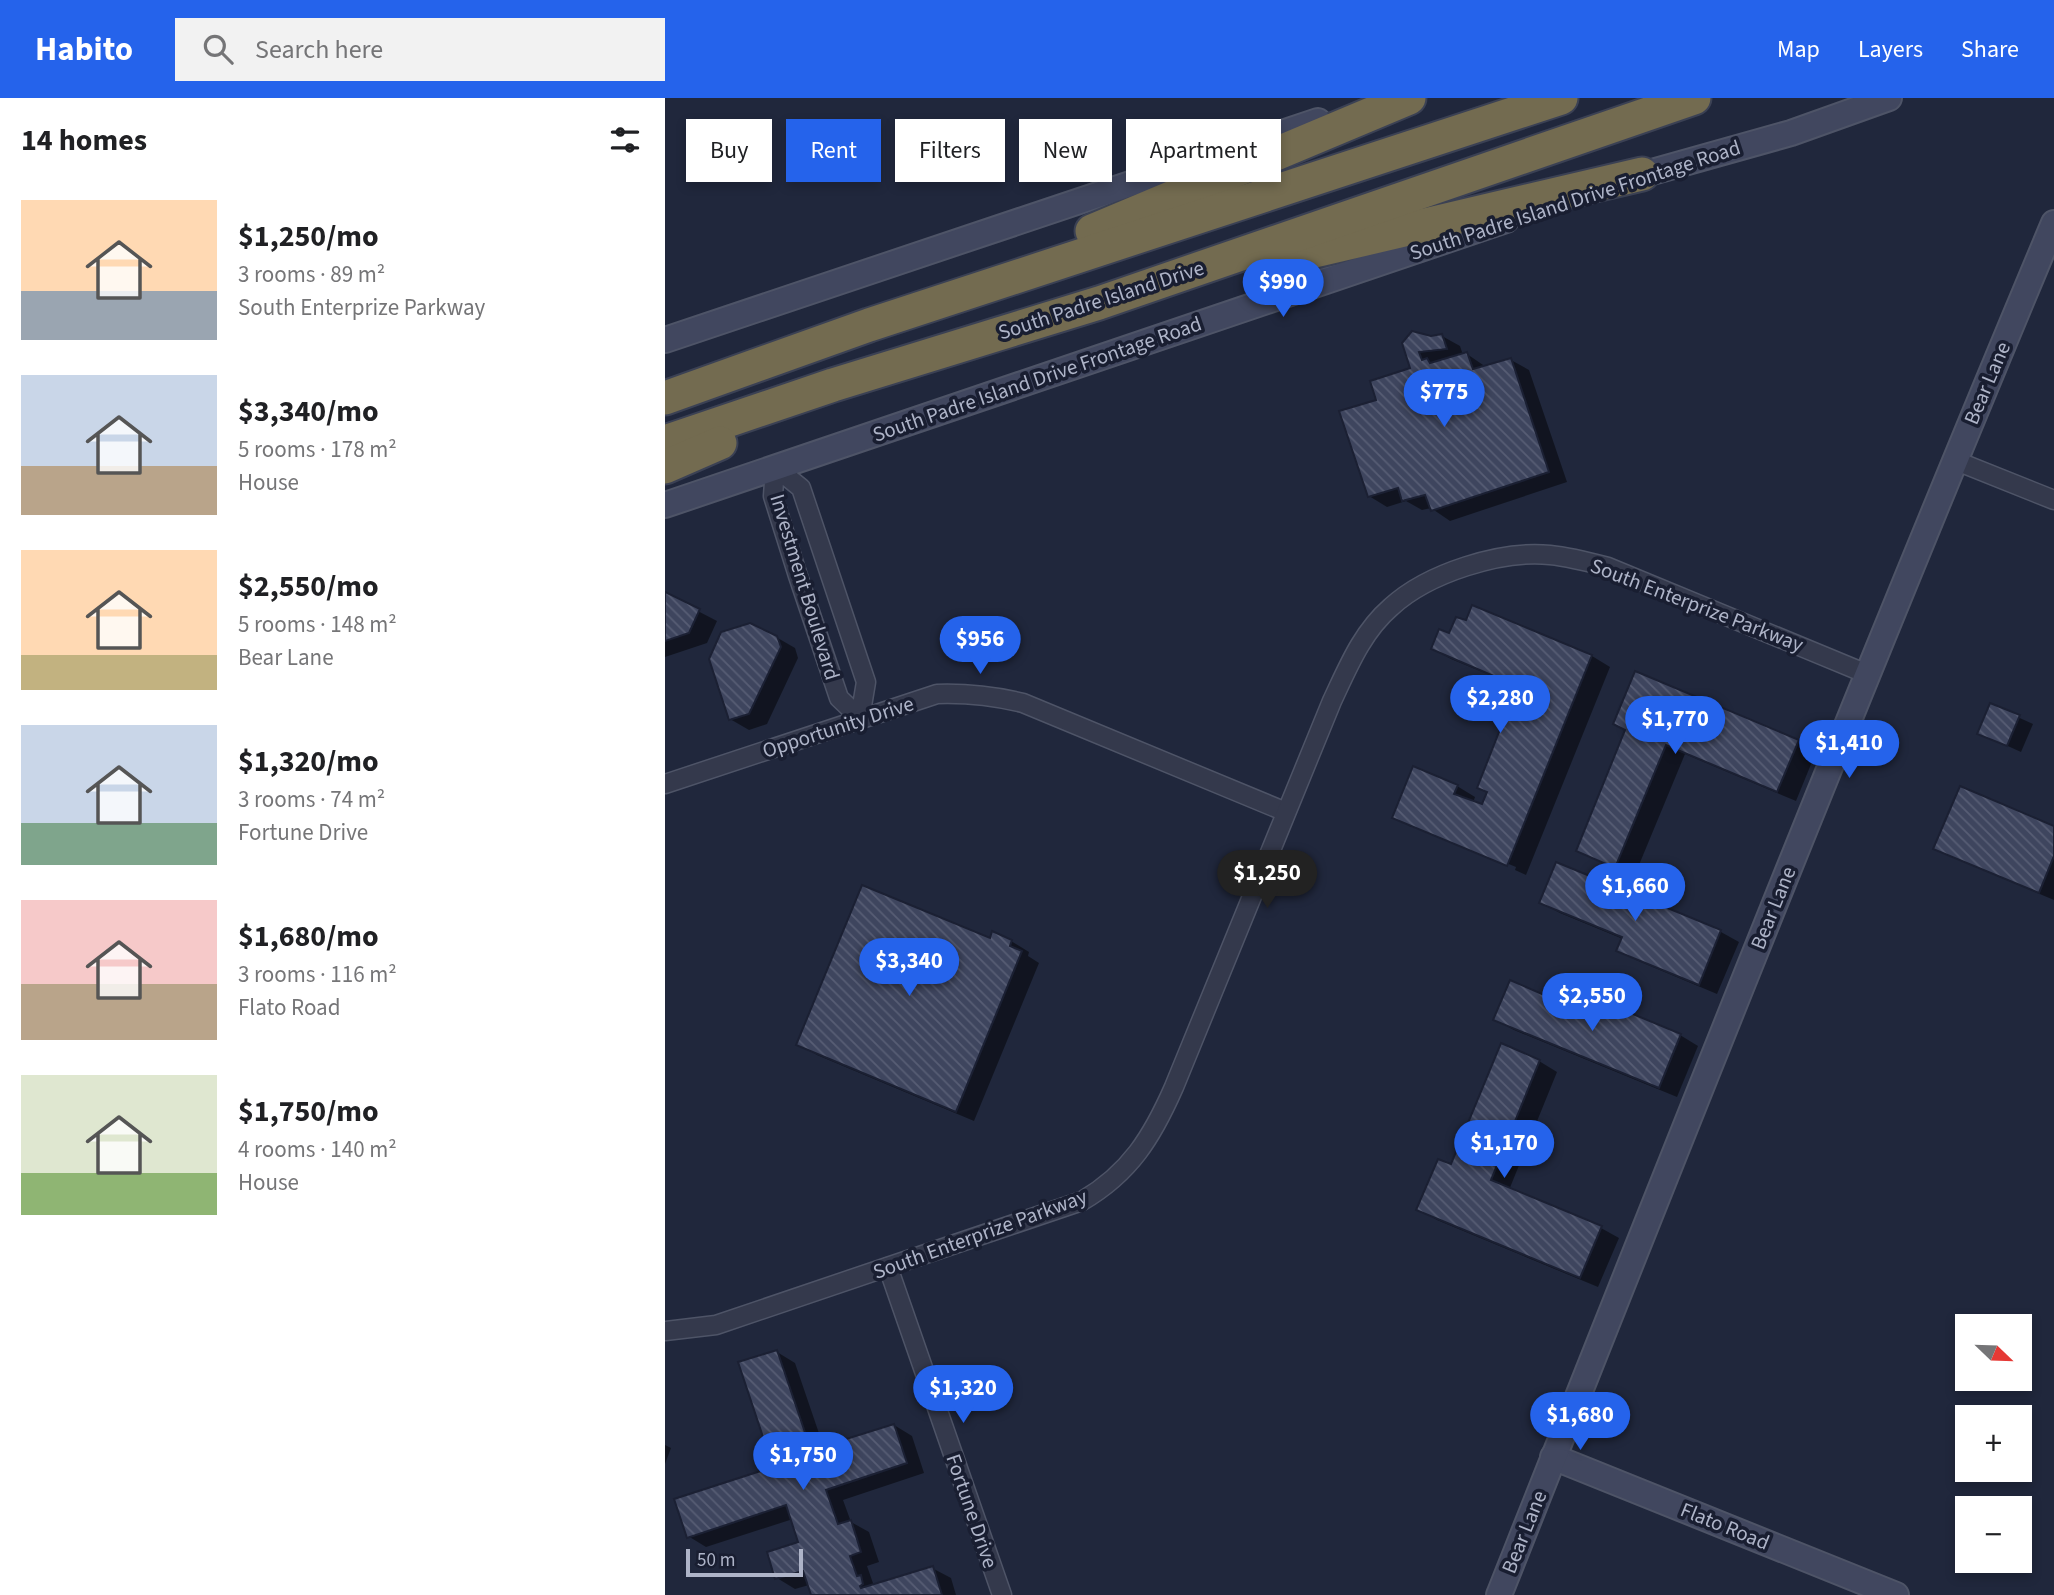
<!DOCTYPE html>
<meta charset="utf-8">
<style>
:root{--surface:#fff;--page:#f2f2f2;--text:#202124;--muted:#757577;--accent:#2563eb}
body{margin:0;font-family:"Source Sans 3",sans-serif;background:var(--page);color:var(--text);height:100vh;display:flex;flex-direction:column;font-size:26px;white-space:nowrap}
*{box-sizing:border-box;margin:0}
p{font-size:23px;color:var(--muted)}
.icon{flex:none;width:38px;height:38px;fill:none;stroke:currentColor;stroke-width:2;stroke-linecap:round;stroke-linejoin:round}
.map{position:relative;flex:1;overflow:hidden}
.drawer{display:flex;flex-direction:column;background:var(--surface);width:665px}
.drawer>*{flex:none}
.guide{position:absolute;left:21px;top:21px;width:665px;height:63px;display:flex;gap:14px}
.needle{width:46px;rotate:113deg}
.buttons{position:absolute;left:1290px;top:1216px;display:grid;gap:14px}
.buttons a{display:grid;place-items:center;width:77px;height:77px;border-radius:0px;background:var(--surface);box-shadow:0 4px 10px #0003;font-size:35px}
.scale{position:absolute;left:21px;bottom:18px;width:117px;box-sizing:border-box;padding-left:7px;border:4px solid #aeb4c8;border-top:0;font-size:19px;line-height:24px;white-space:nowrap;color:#aeb4c8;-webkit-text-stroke:5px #191e31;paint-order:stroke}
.price{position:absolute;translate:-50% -60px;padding:0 16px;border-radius:24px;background:var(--accent);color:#fff;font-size:23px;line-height:46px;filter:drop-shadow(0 2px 4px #0008)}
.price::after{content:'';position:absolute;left:50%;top:42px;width:21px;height:16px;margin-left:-10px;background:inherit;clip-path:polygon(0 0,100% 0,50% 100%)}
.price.selected{background:#222;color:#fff}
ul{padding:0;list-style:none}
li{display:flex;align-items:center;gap:21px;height:175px;padding:0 21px}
li span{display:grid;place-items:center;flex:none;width:196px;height:140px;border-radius:0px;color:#555}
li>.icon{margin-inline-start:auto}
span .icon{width:84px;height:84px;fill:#fffc;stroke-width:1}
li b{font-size:30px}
h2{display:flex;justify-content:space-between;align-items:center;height:84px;padding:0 21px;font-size:30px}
.pill{padding:0 24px;border-radius:0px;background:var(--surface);box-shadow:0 4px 10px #0003;font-size:24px;line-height:63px}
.pill.selected{background:var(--accent);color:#fff}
header{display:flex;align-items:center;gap:42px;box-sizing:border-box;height:98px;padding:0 35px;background:var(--accent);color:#fff}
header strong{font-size:33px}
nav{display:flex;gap:38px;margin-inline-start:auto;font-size:24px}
.search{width:490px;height:63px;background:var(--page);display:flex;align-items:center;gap:18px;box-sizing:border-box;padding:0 24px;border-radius:0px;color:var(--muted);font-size:26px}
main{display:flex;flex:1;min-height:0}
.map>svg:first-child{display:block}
.shadow{fill:#0007}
.building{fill:url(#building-back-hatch);stroke:#1b2033;stroke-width:2}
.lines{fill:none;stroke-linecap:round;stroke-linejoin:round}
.street-casing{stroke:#4e5467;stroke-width:21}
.secondary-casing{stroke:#4e5467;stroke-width:28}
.highway-casing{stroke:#3b4154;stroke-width:37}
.street{stroke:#34394c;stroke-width:18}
.secondary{stroke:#41475f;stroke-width:24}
.highway{stroke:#736b50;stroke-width:33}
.labels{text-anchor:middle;stroke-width:7;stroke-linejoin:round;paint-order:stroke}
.street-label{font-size:21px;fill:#aeb4c8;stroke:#191e31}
</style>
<header>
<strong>Habito</strong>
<div class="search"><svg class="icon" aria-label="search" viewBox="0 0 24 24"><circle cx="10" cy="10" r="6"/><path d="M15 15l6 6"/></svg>Search here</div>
<nav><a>Map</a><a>Layers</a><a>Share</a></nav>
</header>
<main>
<section class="drawer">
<h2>14 homes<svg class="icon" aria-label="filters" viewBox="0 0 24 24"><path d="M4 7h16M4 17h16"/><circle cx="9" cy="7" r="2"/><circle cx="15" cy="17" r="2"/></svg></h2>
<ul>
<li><span style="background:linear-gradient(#ffd9b3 65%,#9aa5b1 0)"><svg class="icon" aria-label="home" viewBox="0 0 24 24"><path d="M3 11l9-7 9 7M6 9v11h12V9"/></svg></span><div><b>$1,250/mo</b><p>3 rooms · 89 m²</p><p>South Enterprize Parkway</p></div></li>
<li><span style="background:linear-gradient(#c9d6e8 65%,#b9a48a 0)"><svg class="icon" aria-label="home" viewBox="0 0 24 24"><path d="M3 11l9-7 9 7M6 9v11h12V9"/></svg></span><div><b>$3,340/mo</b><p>5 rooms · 178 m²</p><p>House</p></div></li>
<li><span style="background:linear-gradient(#ffd9b3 75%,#c2b280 0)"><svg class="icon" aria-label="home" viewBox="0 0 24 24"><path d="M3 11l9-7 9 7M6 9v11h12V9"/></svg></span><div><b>$2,550/mo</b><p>5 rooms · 148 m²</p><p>Bear Lane</p></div></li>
<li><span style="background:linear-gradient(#c9d6e8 70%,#7fa58c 0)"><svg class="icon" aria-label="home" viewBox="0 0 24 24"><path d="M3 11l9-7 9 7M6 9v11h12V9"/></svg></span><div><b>$1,320/mo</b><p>3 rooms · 74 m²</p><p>Fortune Drive</p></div></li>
<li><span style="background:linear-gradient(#f6c9c9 60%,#b9a48a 0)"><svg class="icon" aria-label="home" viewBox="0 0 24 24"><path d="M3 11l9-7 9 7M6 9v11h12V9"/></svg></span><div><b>$1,680/mo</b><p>3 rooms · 116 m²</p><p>Flato Road</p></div></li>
<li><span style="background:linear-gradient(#dfe7d0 70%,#8fb573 0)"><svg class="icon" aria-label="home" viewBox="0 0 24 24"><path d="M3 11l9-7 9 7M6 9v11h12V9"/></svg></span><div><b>$1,750/mo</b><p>4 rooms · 140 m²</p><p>House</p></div></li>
</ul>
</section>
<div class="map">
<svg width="1389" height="1497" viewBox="0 0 1389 1497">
<defs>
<pattern id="building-back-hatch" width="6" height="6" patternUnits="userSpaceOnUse" patternTransform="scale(1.75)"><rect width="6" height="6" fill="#3e455e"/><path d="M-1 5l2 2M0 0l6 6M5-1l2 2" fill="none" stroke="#575d74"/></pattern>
</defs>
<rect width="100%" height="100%" fill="#20273c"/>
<!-- shadow -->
<g class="shadow">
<polygon points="777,238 795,248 798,257 802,256 821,269 846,262 864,272 902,384 785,423 766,410 757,412 741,403 722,409 704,398 713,303 748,271 739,245"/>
<polygon points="0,496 52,523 42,545 0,559"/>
<polygon points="808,509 927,558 945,569 861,777 850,772 851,769 746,726 746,729 729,719 792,688 810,699 808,705 818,709 854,589 786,561 768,551 802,524"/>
<polygon points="111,539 130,550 133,560 102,626 84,632 65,621"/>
<polygon points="1326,607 1368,626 1356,654 1314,635"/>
<polygon points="962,632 1133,643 1151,654 1131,703 1020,656 969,779 914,753"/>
<polygon points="1296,691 1389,730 1389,802 1289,760 1271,750"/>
<polygon points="892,767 1056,834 1074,844 1052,896 971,862 953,852 958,841 895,815 876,805"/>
<polygon points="325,842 346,843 364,854 363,858 374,865 309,1023 152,957 134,946"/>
<polygon points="928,920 1015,937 1033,948 1012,999 849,932 831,922"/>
<polygon points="874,963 892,974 844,1092 936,1130 954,1140 933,1189 772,1122 754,1111 787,1068"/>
<polygon points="112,1254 130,1265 159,1350 229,1327 247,1338 259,1375 178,1402 186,1424 204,1434 214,1464 202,1468 209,1488 267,1470 286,1480 291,1497 148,1497 144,1487 130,1491 112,1480 136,1445 128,1421 41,1449 23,1438 110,1370"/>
<polygon points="0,1347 6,1350 0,1366"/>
</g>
<!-- building -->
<g class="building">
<polygon points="747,233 766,238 777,236 782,251 754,254 757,262 762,260 765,265 802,254 808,271 846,260 884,374 766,413 760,397 737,403 733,390 703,399 674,313 711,302 705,283 745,270 737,245"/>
<polygon points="0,494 35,511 24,535 0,543"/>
<polygon points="807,507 927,557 842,768 727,720 748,668 793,687 789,696 817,706 822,694 812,690 852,588 766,551 774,531 784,535 791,519 801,522"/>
<polygon points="85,525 112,538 116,549 84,616 64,622 44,561 56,534"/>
<polygon points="970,573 1134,642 1112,694 1001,647 950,770 911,753 960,632 948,626"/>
<polygon points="1325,605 1355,617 1342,648 1312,636"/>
<polygon points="1295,688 1389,728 1389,758 1374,795 1268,751"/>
<polygon points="891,764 1056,832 1034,887 951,853 957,839 874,805"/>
<polygon points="197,787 325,840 327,833 347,842 345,848 357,853 291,1014 131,947"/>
<polygon points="845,882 927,918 934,902 1016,936 994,990 828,922"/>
<polygon points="836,945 875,962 826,1082 937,1128 915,1180 751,1112 773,1061 786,1066"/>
<polygon points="112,1252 146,1352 229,1326 242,1365 161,1392 173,1426 186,1422 196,1454 185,1458 192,1478 196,1477 198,1486 195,1488 196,1490 268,1468 277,1497 146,1497 138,1473 110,1481 102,1454 133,1444 121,1407 22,1440 9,1401 108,1369 73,1264"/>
</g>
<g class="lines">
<!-- street casing -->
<g class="street-casing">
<g id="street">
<polyline points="1289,362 1389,402"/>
<polygon points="110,369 136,390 201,584 195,620 174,600 133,478 108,398"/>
<path d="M0,686L272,596C302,595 329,598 358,605L621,714"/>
<polyline points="223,1169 337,1497"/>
<path d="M0,1233L51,1227L417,1103C465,1075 487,1039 509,989L667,603C683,569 697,534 726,509C763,475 836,452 885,457C905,459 924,464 943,469L1202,576"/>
</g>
</g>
<!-- secondary casing -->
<g class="secondary-casing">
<g id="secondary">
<polyline points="962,81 1126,35 1224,0"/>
<polyline points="0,242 653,23"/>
<polyline points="0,407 841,122"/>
<polyline points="888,1359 1231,1497"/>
<path d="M834,1497C1016,1039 1198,580 1389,125"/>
</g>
</g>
<!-- highway casing -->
<g class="highway-casing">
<g id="highway">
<polyline points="427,133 744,0"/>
<polyline points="620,160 977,76"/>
<polyline points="0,300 204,227 896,0"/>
<polyline points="0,344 168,287 434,205 1029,0"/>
<polyline points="0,369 55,345"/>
</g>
</g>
<!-- street -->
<use href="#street" class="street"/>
<!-- secondary -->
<use href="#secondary" class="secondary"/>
<!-- highway -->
<use href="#highway" class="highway"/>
</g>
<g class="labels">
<!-- street labels -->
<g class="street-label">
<text transform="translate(910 102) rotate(-18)" y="7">South Padre Island Drive Frontage Road</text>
<text transform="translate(436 202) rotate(-18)" y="7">South Padre Island Drive</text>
<text transform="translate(372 281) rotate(-19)" y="7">South Padre Island Drive Frontage Road</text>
<text transform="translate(1322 285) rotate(-67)" y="7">Bear Lane</text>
<text transform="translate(140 489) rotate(73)" y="7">Investment Boulevard</text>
<text transform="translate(1032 507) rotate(21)" y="7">South Enterprize Parkway</text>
<text transform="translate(173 629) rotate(-18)" y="7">Opportunity Drive</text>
<text transform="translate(1108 810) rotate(-68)" y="7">Bear Lane</text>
<text transform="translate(315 1136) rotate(-20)" y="7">South Enterprize Parkway</text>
<text transform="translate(307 1413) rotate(71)" y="7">Fortune Drive</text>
<text transform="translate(1060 1428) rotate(22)" y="7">Flato Road</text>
<text transform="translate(859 1434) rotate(-68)" y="7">Bear Lane</text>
</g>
</g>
</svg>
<div class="buttons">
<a><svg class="needle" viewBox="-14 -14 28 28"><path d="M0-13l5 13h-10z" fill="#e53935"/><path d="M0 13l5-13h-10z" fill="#757577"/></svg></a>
<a>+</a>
<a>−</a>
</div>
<div class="scale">50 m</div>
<b class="price" style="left:618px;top:221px">$990</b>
<b class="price" style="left:779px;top:331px">$775</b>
<b class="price" style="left:315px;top:578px">$956</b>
<b class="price" style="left:835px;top:637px">$2,280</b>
<b class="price" style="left:1010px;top:658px">$1,770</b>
<b class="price" style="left:1184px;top:682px">$1,410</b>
<b class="price selected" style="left:602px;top:812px">$1,250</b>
<b class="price" style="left:970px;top:825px">$1,660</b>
<b class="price" style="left:244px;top:900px">$3,340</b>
<b class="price" style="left:927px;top:935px">$2,550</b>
<b class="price" style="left:839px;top:1082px">$1,170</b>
<b class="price" style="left:298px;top:1327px">$1,320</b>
<b class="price" style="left:915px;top:1354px">$1,680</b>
<b class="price" style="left:138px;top:1394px">$1,750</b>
<div class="guide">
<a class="pill">Buy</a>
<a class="pill selected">Rent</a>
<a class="pill">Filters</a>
<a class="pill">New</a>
<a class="pill">Apartment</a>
</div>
</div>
</main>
